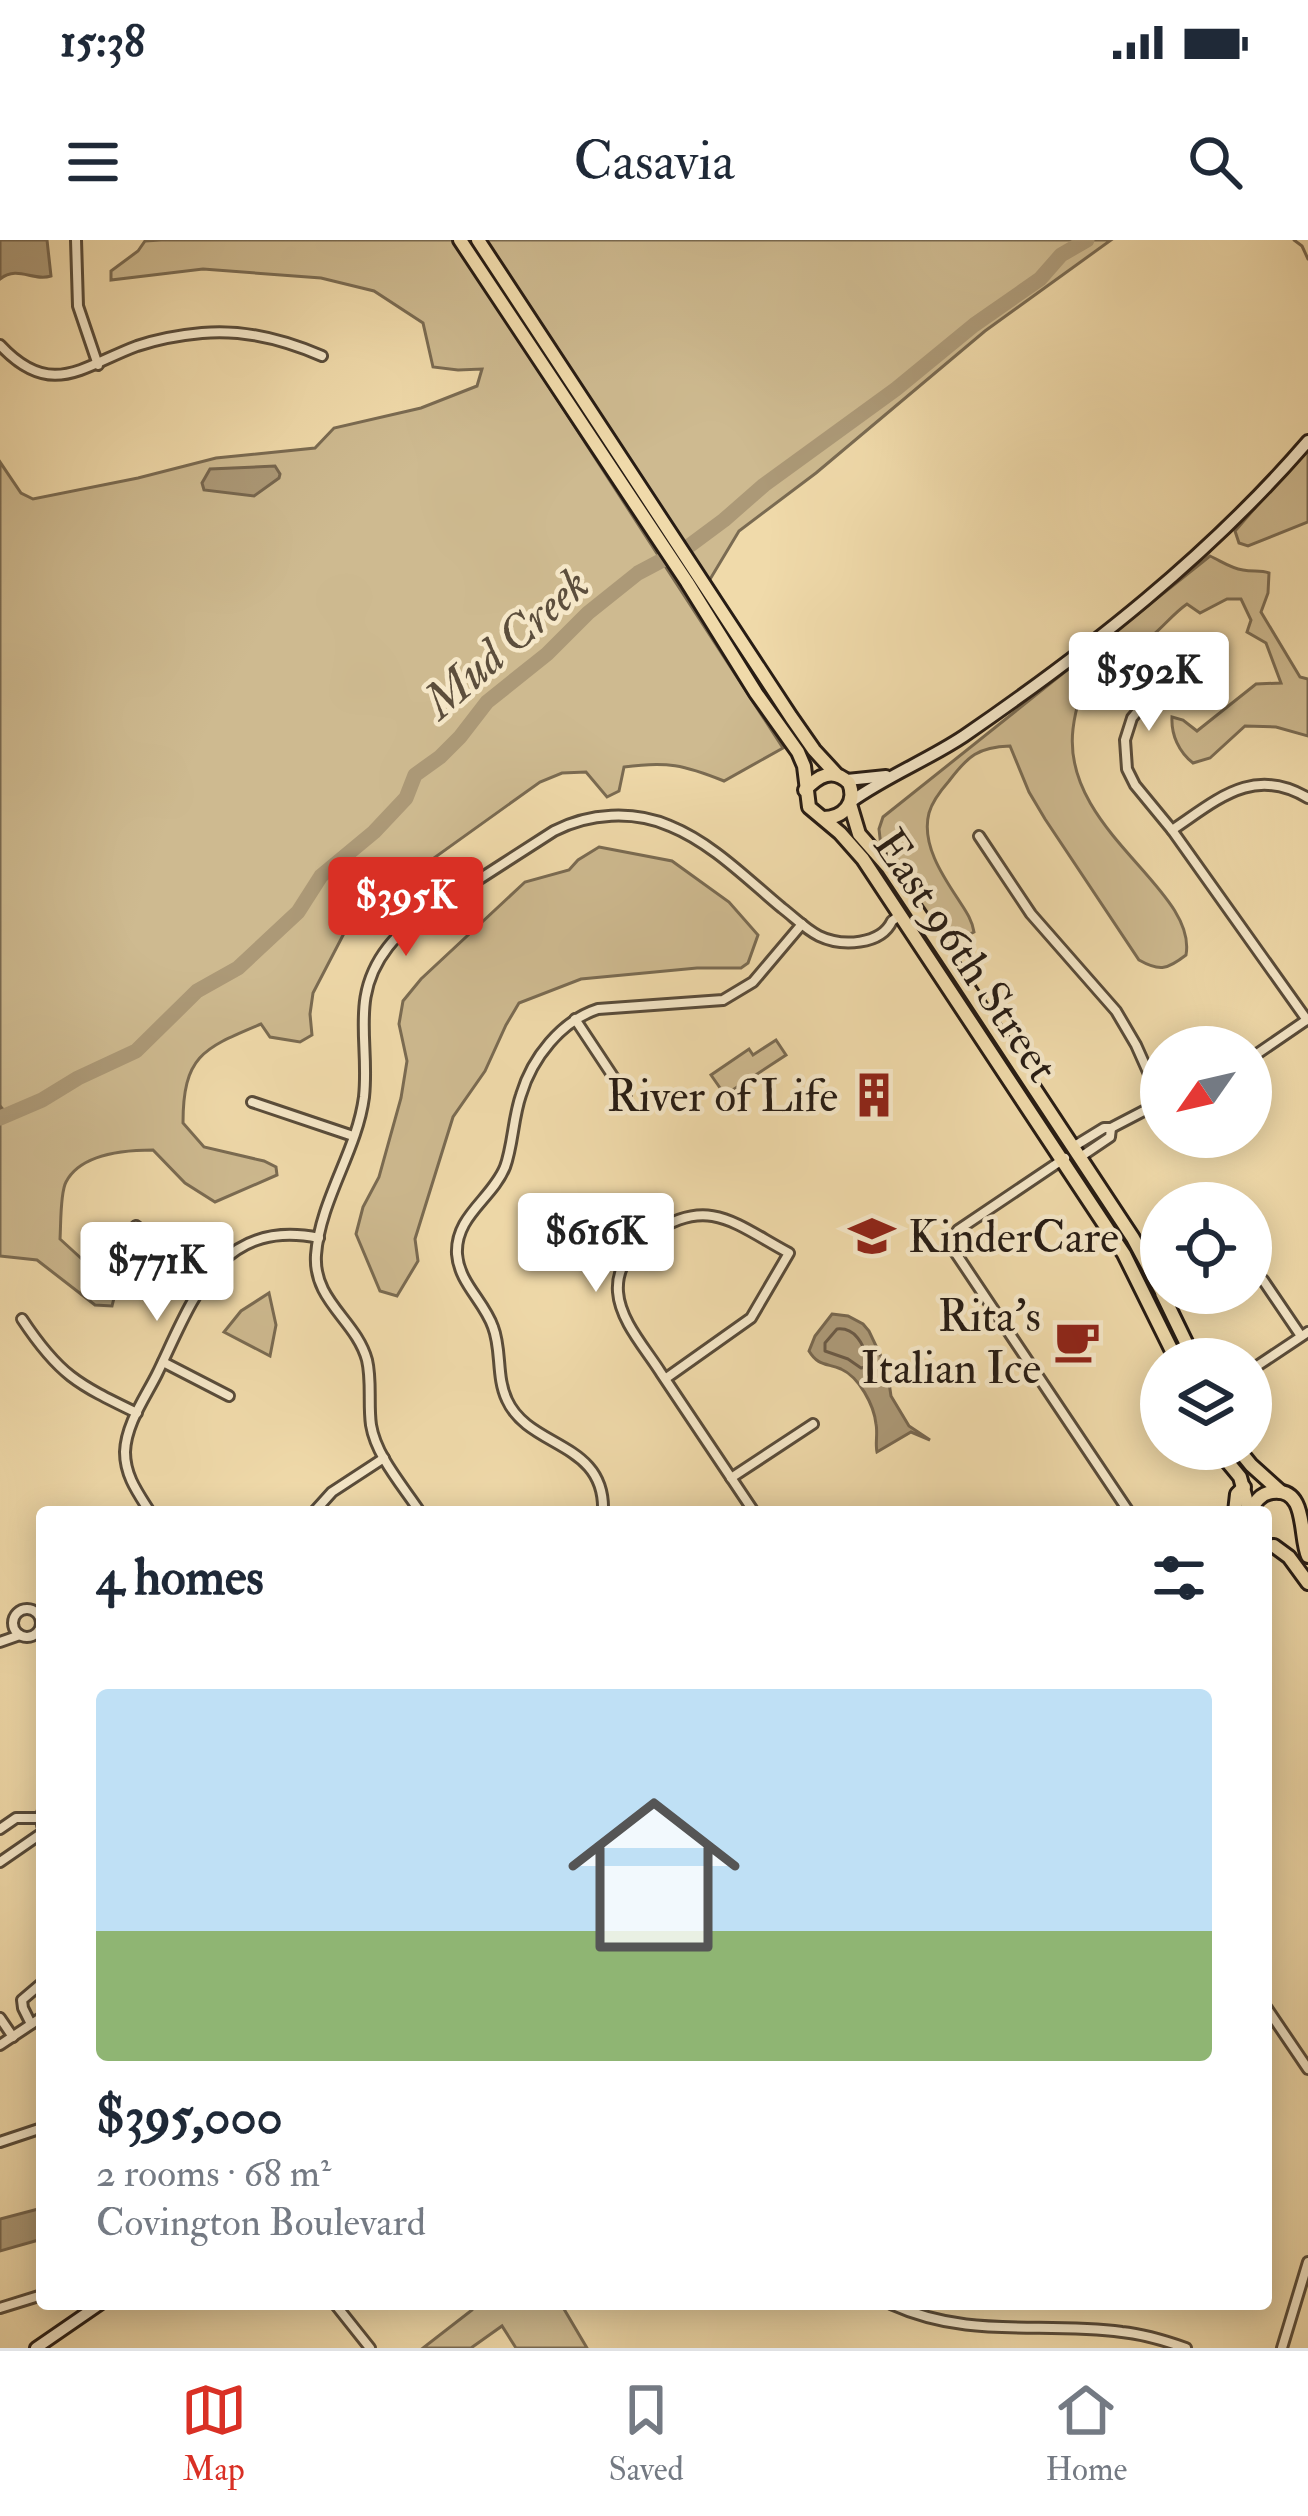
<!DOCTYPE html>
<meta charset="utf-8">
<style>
:root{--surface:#fff;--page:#f2f2f3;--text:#1f2937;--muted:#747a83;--line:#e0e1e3;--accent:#d93025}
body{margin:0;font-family:"IM FELL Double Pica",serif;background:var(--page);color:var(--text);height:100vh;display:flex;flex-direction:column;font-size:45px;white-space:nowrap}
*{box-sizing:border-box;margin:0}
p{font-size:39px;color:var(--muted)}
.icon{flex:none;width:66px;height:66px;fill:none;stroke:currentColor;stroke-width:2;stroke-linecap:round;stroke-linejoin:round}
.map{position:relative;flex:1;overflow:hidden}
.panel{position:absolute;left:36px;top:1266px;width:1236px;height:804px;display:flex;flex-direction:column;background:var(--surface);border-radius:12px;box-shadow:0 6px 30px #0003}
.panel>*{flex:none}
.needle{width:78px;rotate:236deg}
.tools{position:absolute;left:1140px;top:786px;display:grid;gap:24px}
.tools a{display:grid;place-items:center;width:132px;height:132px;border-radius:50%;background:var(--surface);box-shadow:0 6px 30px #0003;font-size:60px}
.price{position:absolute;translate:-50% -102px;padding:0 27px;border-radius:12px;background:#fff;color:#222;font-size:39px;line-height:78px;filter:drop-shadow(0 3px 6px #0008)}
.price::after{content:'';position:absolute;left:50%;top:72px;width:36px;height:27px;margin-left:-18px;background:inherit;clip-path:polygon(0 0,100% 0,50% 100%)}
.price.on{background:var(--accent);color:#fff}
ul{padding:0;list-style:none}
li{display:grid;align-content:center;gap:24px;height:636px;padding:0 60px}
li span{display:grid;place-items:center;height:372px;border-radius:12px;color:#555}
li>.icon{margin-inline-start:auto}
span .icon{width:216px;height:216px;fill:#fffc;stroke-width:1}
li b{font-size:51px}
h2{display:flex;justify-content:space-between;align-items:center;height:144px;padding:0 60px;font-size:51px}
.status{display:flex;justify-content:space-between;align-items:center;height:84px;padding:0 60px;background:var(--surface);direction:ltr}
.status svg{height:33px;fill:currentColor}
header{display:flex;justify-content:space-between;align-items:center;height:156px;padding:0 60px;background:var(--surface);font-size:54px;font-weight:600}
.tab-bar{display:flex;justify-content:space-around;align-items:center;height:168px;border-top:3px solid var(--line);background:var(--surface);font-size:33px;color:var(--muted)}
.tab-bar a{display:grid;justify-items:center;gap:6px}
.tab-bar .on{color:var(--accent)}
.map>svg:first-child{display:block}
.green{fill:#ceba90;stroke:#7a6b52;stroke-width:3}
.water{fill:#ac9977;stroke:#77674f;stroke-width:3}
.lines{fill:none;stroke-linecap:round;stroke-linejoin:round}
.shore{stroke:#6a5a46;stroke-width:3}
.stream{stroke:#77674f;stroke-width:3}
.river{stroke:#ac9977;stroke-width:15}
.street-casing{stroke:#594c3a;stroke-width:14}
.secondary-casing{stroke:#271c14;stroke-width:16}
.primary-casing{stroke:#271c14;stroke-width:18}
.street{stroke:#f5e7c8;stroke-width:8}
.secondary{stroke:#f5e7c8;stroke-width:10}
.primary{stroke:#f0daaa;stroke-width:12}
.labels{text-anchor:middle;stroke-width:9;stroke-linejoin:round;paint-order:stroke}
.street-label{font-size:45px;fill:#271c14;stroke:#f5e7c8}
.poi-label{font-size:45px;fill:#271c14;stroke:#f5e7c8;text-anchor:end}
.water-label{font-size:48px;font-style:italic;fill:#5c4e3c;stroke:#f5e7c8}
</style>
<div class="status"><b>15:38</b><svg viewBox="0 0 49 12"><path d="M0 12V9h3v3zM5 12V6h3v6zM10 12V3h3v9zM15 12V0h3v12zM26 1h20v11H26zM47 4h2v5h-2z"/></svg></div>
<header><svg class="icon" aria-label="menu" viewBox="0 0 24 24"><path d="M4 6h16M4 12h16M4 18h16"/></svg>Casavia<svg class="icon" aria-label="search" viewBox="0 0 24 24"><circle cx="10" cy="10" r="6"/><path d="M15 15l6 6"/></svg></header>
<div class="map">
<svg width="1308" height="2108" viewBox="0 0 1308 2108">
<rect width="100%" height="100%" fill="#f0daaa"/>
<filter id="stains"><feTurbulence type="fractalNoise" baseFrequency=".00167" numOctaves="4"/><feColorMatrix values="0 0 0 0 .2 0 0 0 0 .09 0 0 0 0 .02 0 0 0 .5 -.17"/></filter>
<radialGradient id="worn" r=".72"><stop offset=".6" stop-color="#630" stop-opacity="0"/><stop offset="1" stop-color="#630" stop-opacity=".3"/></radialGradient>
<!-- green -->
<g class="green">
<path d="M161,0H454L783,508L724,541C684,525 667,521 624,527L619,551L607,557L586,532L562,533L540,542L353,676L313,753L310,774L312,795L300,802L270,797L261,784C204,808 183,815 183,883L204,907L264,921L276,927L277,935L215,962L185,943L153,910C125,910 81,913 66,942C60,953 61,985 60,999L83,1020L97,1028L115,1054L112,1066L95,1065L37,1020L0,1016V222L21,253L33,259L138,238L216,218L315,208L334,188L421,168L477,146L482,129L458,130L433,127L423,83L374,51L321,38L203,29L111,40V31L138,11L145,1Z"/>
<polygon points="486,0 1111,0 985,91 816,233 739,291 709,341"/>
<polygon points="1308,207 1308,282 1248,306 1239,303 1235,291"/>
<path d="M1210,316C1221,321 1230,328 1243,330C1253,332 1260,330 1269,333L1268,353L1261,372L1300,437L1308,439V496L1276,487L1245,486L1210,518L1193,523C1179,512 1171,495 1172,477L1183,480L1197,491L1256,444L1281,443L1266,403L1247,392L1251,380L1241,359H1227L1200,373L1187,364C1174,373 1165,385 1153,395C1134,410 1108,419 1092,437C1080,451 1075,472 1073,489C1061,590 1198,649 1186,715C1168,729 1160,732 1139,720L1045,579L1029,552L1010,506C978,507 968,516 949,541C942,549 932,562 929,573C921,603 942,635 958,659C965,670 972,679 974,692L963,698L939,693L881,607L879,589L883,577Z"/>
<polygon points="599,607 672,621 729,662 758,695 748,723 741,728 697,728 581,739 519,763 506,785 485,831 453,877 415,999 418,1021 397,1056 380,1051 356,994 363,967 379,937 401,858 407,821 399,784 403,761 421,739 525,642 569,630 578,620"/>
<polygon points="776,800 786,815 725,855 711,835 749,809 753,815"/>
<polygon points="269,1053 276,1085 270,1116 224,1092 241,1071"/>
<polygon points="475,2064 561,2064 587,2108 516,2108 502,2086 471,2108 423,2108 472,2070"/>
</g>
<!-- water -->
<g class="water">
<path d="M0,0H47L51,36C33,42 18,25 0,39Z"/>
<polygon points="275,226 280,234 279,238 254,256 204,250 202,243 210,229"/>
<path d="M832,1074L848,1076L863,1084L869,1091L887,1129L891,1156L909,1186L930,1200L911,1192L877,1212C875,1203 878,1194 876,1184C874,1165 859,1137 841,1129C826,1123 818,1126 809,1111L815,1096Z"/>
<polygon points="42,1968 42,1999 0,2011 0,1979"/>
</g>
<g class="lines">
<!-- shore -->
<path class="shore" d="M837,1089C856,1087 863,1105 869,1120L866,1127L861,1128L848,1119L825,1111V1103Z"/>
<!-- stream -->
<g class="stream">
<polyline points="1294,0 1302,6 1308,19"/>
<polyline points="0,866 7,874"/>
</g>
<!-- river -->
<polyline class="river" points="0,878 42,860 78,838 136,811 197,751 238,728 298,672 321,636 374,592 406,558 415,535 440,517 460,497 487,462 547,414 588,373 638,333 689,306 724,280 764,245 896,149 974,85 1040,39 1061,15 1087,0"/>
<!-- street casing -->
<g class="street-casing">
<g id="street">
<polyline points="76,0 78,66 98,125"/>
<path d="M0,105C51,160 83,126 137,106C158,99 180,95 202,93C243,89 285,100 322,116"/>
<polyline points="1205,412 1142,466 1132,478 1125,500 1127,529 1135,545 1172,590 1307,780"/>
<path d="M1172,590C1217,560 1253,525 1308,558"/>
<polyline points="979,596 1031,674 1116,771 1136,805 1161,861"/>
<polyline points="575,779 626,856"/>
<polyline points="1251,818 1308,779"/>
<polyline points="252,862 353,896"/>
<polyline points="1073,907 1104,888 1111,888 1161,862"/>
<polyline points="1065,918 958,990 952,1000 953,1009 1129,1272"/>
<polyline points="1079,918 1110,897 1111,888"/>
<polyline points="136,986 205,1038"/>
<polyline points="1263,1040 1301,1096"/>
<path d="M22,1079C59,1135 77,1144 137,1173"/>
<polyline points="163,1122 229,1156"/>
<polyline points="1251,1130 1308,1092"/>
<path d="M665,1139L751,1078L789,1013C738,986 709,955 654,993C633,1007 616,1025 618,1052C620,1081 646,1109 661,1133C692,1179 723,1226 754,1272"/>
<polyline points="731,1238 813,1184"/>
<path d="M150,1272C138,1253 125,1236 125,1212C126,1184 145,1158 157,1134C192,1062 218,977 319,998"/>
<polyline points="314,1272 332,1252 384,1218"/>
<path d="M420,1272C403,1246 376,1216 371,1185C368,1164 372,1141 367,1120C356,1080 313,1061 316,1015C320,960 357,911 364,857C370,801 349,757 388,707C405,685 431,671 453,656C487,634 520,613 554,591C589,573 633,570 670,586C712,603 747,639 782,668C794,677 805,689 819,696C842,707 881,705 892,681L900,675"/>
<path d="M603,1272C606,1201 529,1209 507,1160C496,1137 502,1110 493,1087C484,1061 459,1043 457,1014C455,976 492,959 505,927C513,905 513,878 521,855C532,818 561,781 598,769L723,760L753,742L802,684"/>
<circle cx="27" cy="1383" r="14"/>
<polyline points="0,1402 20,1395"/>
<polyline points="42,1573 42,1585"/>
<polyline points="0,1589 16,1578 40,1578"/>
<polyline points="0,1622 42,1593"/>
<polyline points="1266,1767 1308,1829"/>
<polyline points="0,1778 13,1797"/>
<polyline points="31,1784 23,1768 22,1760 42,1743"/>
<polyline points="0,1805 42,1777"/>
<polyline points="0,1902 42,1888"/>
<polyline points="335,2064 370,2108"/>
<path d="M891,2064C971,2100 1040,2081 1122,2092C1143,2094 1166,2101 1186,2108"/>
<polyline points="0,2068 42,2055"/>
<polyline points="1282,2108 1308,2022"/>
</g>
</g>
<!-- secondary casing -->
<g class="secondary-casing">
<g id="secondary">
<polyline points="847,540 886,536"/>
<path d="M852,561C887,536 928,520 964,496C1089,410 1209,316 1308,201"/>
<polyline points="36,2108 100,2064"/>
</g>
</g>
<!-- primary casing -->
<g class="primary-casing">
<g id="primary">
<polyline points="460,0 687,342 756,453 798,512 804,526 809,567 840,593 863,619 1124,1014 1176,1119"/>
<polyline points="478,0 791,477 814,510 837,535"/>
<path d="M805,550C818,536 833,527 849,543C857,562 844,578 823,578"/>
<polyline points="850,564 859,594 888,627 955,728 1133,998 1161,1050"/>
<polyline points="1162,1053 1194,1119"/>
<polyline points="1217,1209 1240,1237 1249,1270"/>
<polyline points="1238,1209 1251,1225 1281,1252"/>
<polyline points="1235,1272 1237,1254 1244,1247"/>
<path d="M1250,1272C1255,1262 1260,1254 1272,1252C1308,1247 1299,1296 1308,1316"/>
<polyline points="1274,1306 1289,1317 1308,1343"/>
</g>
</g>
<!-- street -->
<use href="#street" class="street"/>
<!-- secondary -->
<use href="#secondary" class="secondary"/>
<!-- primary -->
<use href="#primary" class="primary"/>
</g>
<!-- icons -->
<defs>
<g id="building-bare" transform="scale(3.6)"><path d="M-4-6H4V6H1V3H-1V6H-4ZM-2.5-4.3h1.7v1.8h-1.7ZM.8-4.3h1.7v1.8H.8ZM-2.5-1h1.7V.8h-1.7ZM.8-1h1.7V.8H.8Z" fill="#8f2418" stroke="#f5e7c8" stroke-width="2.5" paint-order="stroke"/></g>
<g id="school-bare" transform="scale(3.6)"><path d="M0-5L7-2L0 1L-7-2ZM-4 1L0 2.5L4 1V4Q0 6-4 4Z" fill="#8f2418" stroke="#f5e7c8" stroke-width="2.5" paint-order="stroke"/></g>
<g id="cafe-bare" transform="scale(3.6)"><path d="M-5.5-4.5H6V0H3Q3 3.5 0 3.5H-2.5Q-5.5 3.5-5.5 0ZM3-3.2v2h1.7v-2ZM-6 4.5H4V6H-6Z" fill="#8f2418" stroke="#f5e7c8" stroke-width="2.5" paint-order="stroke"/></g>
</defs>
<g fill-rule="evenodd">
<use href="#building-bare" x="874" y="855"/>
<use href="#school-bare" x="872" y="996"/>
<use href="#cafe-bare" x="1077" y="1101"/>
</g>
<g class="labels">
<!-- street labels -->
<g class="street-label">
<text transform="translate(967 715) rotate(56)" y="16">East 96th Street</text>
</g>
<!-- poi labels -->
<g class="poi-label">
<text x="838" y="871">River of Life</text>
<text x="908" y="1012" text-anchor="start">KinderCare</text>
<text x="1041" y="1091">Rita's<tspan x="1041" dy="52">Italian Ice</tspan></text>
</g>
<!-- water labels -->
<g class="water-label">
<text transform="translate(505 402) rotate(-41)" y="17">Mud Creek</text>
</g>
</g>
<rect width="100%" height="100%" filter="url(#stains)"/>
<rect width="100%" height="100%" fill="url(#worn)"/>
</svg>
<div class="tools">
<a><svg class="needle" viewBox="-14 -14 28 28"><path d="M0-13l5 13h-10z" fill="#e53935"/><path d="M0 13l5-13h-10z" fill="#747a83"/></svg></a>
<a><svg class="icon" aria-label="locate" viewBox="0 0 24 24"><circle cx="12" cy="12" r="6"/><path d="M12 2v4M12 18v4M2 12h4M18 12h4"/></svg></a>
<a><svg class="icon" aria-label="layers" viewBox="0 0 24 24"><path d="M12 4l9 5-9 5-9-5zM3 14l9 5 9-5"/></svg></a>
</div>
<b class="price" style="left:1149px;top:494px">$592K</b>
<b class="price on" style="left:406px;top:719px">$395K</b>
<b class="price" style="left:596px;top:1055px">$616K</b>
<b class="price" style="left:157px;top:1084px">$771K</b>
<section class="panel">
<h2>4 homes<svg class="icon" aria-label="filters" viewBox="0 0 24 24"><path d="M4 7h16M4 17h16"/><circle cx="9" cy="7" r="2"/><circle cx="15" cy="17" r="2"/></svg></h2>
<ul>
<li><span style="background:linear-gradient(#bfe0f5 65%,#8fb573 0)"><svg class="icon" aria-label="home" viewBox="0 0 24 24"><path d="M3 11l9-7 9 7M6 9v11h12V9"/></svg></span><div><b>$395,000</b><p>2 rooms · 68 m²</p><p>Covington Boulevard</p></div></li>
</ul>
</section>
</div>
<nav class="tab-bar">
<a class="on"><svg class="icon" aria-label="map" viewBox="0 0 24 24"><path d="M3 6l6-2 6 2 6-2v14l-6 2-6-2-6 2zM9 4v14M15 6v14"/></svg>Map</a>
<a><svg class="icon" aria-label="saved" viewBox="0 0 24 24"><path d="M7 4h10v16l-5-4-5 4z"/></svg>Saved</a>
<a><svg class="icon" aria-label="home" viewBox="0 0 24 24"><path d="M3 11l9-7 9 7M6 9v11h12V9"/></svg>Home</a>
</nav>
